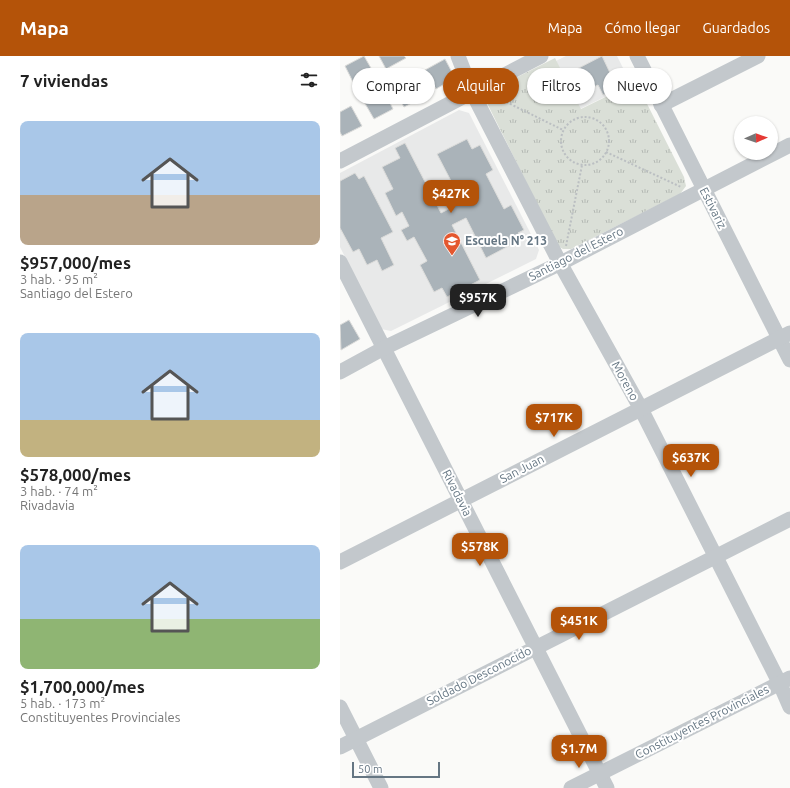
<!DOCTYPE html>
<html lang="es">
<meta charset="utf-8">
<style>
:root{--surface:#fff;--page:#f6f6f6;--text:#222;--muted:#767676;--accent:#b45309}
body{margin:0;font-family:Ubuntu,sans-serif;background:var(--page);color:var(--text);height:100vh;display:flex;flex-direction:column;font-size:15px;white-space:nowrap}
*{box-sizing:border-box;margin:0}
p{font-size:13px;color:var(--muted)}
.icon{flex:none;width:22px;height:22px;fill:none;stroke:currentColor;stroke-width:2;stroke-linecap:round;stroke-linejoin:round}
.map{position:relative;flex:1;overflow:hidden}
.drawer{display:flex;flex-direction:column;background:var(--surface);width:340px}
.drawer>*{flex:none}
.banner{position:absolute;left:12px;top:12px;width:378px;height:36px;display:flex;gap:8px}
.needle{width:26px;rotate:88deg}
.tools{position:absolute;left:394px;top:60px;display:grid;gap:8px}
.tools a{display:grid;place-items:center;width:44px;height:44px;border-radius:50%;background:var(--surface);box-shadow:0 1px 3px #0004;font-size:20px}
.scale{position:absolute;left:12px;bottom:10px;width:88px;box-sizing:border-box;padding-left:4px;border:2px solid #657683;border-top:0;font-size:11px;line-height:14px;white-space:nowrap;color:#657683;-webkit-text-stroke:3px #fff;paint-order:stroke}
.price{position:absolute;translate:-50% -34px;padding:0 9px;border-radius:8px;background:var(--accent);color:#fff;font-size:13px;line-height:26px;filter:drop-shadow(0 1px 2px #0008)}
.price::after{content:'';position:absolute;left:50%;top:24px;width:12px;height:9px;margin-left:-6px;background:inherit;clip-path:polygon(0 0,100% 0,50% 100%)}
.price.current{background:#222;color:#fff}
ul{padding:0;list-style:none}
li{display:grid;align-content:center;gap:8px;height:212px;padding:0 20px}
li span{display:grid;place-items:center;height:124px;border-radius:8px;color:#555}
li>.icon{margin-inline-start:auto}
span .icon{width:72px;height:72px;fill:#fffc;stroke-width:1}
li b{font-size:17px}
h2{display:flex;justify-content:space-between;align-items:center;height:48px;padding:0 20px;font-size:17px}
.pill{padding:0 14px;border-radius:18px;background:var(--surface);box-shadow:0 1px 3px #0004;font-size:14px;line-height:36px}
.pill.current{background:var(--accent);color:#fff}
header{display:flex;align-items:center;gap:24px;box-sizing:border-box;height:56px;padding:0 20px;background:var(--accent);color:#fff}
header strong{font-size:19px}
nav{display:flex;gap:22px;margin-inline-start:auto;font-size:14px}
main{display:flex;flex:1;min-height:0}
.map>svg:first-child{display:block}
.built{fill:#e8e9e9}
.park{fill:url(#park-tufts)}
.building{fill:#aab3b9;stroke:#dcdcda}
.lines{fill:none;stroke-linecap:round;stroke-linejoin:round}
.path{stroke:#bbbfc2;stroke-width:2;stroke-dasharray:2 2;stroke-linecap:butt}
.minor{stroke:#c3c8cc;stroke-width:15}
.labels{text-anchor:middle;stroke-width:4;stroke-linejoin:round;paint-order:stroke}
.street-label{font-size:12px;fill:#657683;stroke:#fff}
.poi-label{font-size:12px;font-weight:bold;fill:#657683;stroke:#fff;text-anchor:start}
</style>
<header>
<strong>Mapa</strong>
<nav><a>Mapa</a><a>Cómo llegar</a><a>Guardados</a></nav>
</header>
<main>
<section class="drawer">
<h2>7 viviendas<svg class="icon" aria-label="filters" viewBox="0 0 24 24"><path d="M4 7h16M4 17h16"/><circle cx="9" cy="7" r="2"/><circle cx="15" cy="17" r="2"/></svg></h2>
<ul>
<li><span style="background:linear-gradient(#a9c7e8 60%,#b9a48a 0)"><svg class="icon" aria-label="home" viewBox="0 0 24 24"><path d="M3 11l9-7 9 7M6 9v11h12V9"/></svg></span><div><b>$957,000/mes</b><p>3 hab. · 95 m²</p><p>Santiago del Estero</p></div></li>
<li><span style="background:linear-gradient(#a9c7e8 70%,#c2b280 0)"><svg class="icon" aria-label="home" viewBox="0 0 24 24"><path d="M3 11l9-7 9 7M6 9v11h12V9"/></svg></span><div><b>$578,000/mes</b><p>3 hab. · 74 m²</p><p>Rivadavia</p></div></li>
<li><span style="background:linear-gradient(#a9c7e8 60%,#8fb573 0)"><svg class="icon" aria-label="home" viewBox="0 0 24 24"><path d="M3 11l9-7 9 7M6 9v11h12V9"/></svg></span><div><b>$1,700,000/mes</b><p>5 hab. · 173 m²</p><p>Constituyentes Provinciales</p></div></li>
</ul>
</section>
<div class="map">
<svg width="450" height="732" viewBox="0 0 450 732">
<defs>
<pattern id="park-tufts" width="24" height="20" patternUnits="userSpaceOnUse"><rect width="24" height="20" fill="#dadfd7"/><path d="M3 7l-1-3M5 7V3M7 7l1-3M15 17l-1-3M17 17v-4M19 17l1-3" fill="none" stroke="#b4b9b4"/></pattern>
</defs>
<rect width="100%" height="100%" fill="#fafaf8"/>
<!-- built -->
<g class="built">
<polygon points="226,0 277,0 291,28 240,53 216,5"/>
<polygon points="119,54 129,57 199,194 196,203 51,275 41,273 0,191 0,117"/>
</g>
<!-- park -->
<polygon class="park" points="215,2 241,53 296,26 344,121 346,130 340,138 231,193 223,193 218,190 146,45 146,38 150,35"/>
<!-- building -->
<g class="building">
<polygon points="24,0 35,19 15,30 5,10"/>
<polygon points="39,0 64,0 66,2 46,13"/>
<polygon points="262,0 272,21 268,23 274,34 263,39 258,29 241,37 231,16"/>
<polygon points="105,3 115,22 96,33 85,14"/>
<polygon points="73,21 83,41 64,51 53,32"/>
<polygon points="43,33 53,53 34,63 23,44"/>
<polygon points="11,50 22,70 2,80 0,76 0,56"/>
<polygon points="127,83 132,93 140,89 153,114 146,118 164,153 171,149 184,174 178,177 182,183 146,202 126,162 112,169 140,224 107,241 102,232 94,236 80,209 87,205 74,181 67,185 61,174 69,170 62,156 56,160 45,137 53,133 42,111 60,102 55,92 65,87 101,157 122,146 97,98"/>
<polygon points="15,117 19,123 24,120 53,176 41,182 54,209 42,215 37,204 27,209 19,193 13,196 0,172 0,125"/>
<polygon points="9,264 20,283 1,294 0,269"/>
</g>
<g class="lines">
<!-- path -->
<g class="path">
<polyline points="152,39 223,74"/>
<circle cx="245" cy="85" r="24"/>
<polyline points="266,96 341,131"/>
<polyline points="226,190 242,109"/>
</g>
<!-- minor -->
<g class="minor">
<polyline points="118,0 132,36 220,207 301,353 440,628 450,651"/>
<polyline points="297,0 450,304"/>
<polyline points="321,49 418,0"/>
<polyline points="0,105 201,0"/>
<polyline points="0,206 267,732"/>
<polyline points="0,316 44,292 223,206 450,89"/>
<polyline points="0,506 450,277"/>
<polyline points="0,651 41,732"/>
<polyline points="0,691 450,463"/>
<polyline points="231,732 450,622"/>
</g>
</g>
<!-- icons -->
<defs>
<g id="school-pin" transform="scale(0.9)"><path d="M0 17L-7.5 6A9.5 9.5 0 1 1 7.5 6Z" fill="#e4572e" stroke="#fff"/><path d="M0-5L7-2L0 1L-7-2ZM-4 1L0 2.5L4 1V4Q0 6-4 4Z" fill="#fff"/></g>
</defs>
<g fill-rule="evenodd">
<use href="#school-pin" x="112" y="185"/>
</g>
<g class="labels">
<!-- street labels -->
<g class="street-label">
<text transform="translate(373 152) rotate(63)" y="4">Estivariz</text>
<text transform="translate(236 198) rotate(-27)" y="4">Santiago del Estero</text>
<text transform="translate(285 325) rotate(61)" y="4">Moreno</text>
<text transform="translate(182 413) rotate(-27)" y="4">San Juan</text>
<text transform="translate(117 437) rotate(63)" y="4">Rivadavia</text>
<text transform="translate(139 620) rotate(-27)" y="4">Soldado Desconocido</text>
<text transform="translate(362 666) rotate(-27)" y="4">Constituyentes Provinciales</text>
</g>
<!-- poi labels -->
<g class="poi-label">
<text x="125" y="189">Escuela N° 213</text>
</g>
</g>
</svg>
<div class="tools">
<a><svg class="needle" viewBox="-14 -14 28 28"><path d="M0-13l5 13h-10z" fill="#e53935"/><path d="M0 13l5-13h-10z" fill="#767676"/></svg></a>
</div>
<div class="scale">50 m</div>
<b class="price" style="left:111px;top:158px">$427K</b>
<b class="price current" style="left:138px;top:262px">$957K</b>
<b class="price" style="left:214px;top:382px">$717K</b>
<b class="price" style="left:351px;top:422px">$637K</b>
<b class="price" style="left:140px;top:511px">$578K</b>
<b class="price" style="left:239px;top:585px">$451K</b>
<b class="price" style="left:239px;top:713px">$1.7M</b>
<div class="banner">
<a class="pill">Comprar</a>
<a class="pill current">Alquilar</a>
<a class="pill">Filtros</a>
<a class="pill">Nuevo</a>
</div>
</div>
</main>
